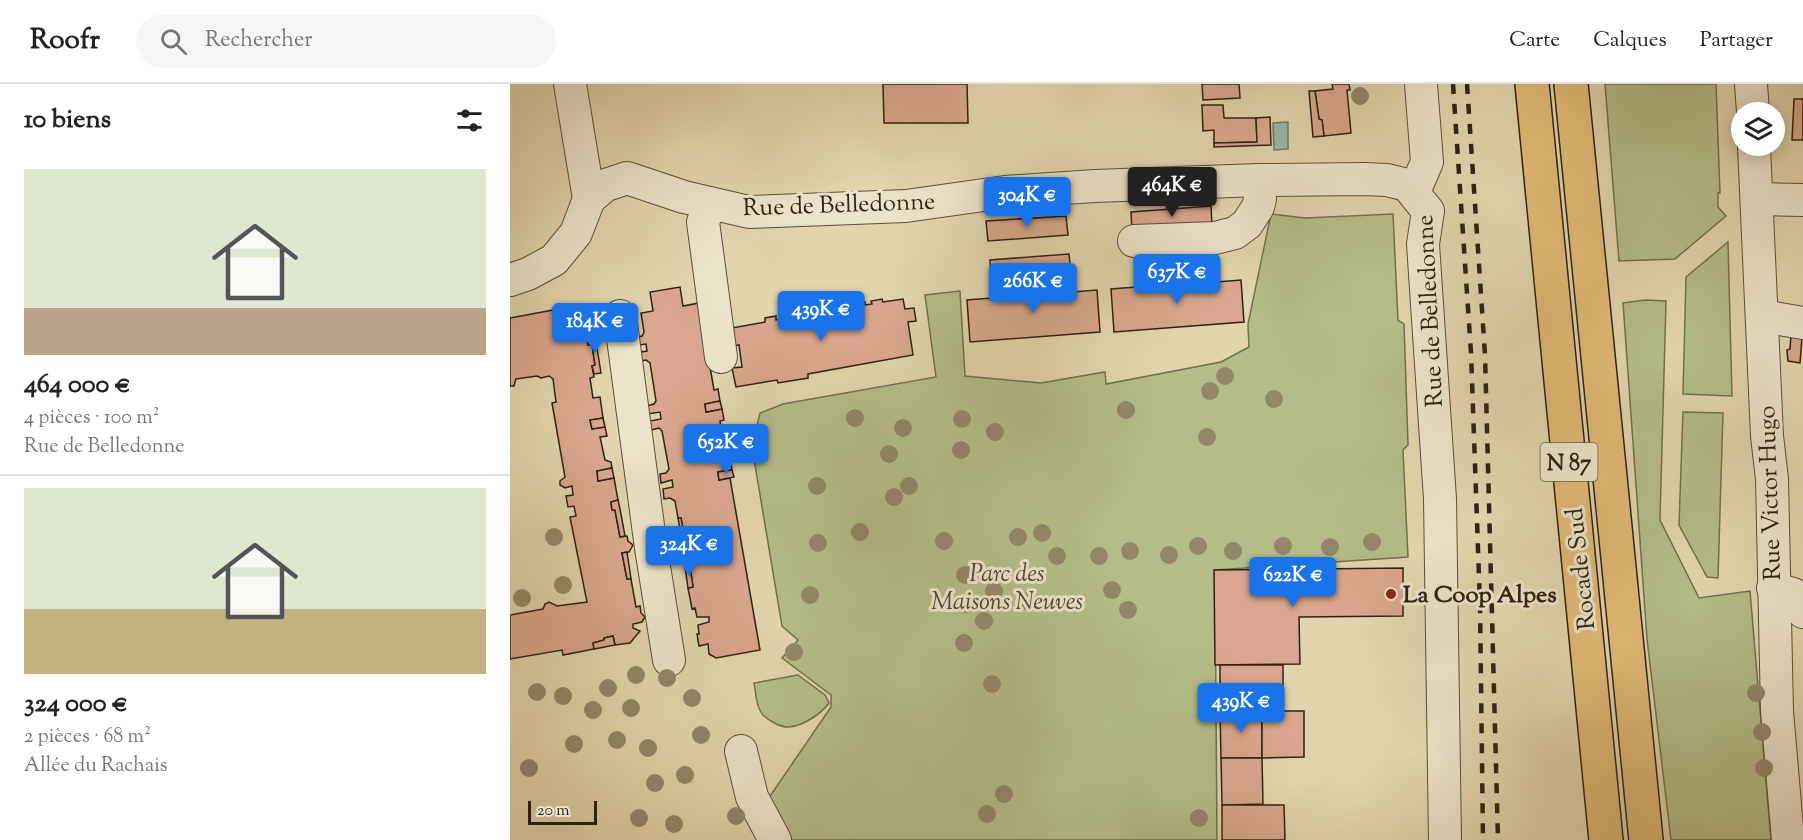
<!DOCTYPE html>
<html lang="fr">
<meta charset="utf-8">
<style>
:root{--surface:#fff;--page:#f6f6f6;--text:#222;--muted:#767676;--line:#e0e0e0;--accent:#1a73e8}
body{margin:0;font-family:"Sorts Mill Goudy",serif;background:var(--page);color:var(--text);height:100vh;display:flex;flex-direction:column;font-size:22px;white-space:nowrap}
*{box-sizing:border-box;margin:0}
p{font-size:20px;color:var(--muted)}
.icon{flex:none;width:33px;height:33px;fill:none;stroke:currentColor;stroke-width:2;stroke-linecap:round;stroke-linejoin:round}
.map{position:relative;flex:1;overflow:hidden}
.drawer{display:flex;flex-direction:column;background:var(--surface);width:510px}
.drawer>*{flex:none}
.buttons{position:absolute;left:1221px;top:18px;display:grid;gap:12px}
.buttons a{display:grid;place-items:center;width:54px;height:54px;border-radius:50%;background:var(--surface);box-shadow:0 3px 15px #0003;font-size:30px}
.scale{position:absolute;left:18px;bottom:15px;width:69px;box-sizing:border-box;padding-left:6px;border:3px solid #2e2212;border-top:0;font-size:16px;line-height:21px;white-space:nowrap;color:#2e2212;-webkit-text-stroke:4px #ece4ca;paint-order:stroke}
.price{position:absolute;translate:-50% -51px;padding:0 14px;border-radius:6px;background:var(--accent);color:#fff;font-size:20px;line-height:39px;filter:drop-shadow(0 2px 3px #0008)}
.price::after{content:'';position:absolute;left:50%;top:36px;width:18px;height:14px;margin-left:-9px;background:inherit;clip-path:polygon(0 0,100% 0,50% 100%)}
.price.current{background:#222;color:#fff}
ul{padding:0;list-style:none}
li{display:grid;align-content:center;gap:12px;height:318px;padding:0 24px}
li+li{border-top:2px solid var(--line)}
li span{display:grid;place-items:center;height:186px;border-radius:0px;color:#555}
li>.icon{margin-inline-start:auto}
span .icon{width:108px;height:108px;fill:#fffc;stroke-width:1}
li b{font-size:26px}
h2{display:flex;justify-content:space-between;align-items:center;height:72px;padding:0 24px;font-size:26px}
header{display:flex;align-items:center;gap:36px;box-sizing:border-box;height:84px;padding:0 30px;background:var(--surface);border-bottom:2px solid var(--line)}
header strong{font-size:28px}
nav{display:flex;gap:33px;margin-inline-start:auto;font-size:21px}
.search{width:420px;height:54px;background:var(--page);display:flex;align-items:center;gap:15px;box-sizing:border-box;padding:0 21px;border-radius:33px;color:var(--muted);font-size:22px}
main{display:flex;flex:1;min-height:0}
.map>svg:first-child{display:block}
.green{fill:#b4bd89;stroke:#71704e;stroke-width:1.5}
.water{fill:#96b9a4;stroke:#6c7d6a;stroke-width:1.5}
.building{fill:#d9a78d;stroke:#2e2212;stroke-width:1.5}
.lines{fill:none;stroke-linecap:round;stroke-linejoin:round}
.minor-casing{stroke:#5b4f39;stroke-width:34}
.highway-casing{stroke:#2e2212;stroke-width:36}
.minor{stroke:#ece4ca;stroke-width:32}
.highway{stroke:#e1ba76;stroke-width:33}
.rail{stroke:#2e2212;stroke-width:4.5;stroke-dasharray:10 10;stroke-linecap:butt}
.tree{fill:#928868}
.poi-dot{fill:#8f2418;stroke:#ece4ca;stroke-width:2}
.labels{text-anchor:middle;stroke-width:6;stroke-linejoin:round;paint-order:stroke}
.shield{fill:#ece4ca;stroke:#675c49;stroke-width:1.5}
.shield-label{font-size:22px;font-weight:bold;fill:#2e2212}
.street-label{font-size:24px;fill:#2e2212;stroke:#ece4ca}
.park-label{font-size:24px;font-style:italic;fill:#504930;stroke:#ece4ca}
.poi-label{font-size:24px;font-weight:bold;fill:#2e2212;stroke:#ece4ca;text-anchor:start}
</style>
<header>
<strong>Roofr</strong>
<div class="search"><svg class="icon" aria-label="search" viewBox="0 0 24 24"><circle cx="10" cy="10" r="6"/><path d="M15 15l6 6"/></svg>Rechercher</div>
<nav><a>Carte</a><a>Calques</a><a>Partager</a></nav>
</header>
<main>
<section class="drawer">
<h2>10 biens<svg class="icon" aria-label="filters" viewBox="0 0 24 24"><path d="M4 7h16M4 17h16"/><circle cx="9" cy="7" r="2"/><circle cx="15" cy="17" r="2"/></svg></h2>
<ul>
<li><span style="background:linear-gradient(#dfe7d0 75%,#b9a48a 0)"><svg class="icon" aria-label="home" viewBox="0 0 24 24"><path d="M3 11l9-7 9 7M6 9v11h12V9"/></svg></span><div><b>464 000 €</b><p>4 pièces · 100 m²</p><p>Rue de Belledonne</p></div></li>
<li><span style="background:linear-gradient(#dfe7d0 65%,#c2b280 0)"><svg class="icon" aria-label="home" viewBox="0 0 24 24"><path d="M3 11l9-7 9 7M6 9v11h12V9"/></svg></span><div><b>324 000 €</b><p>2 pièces · 68 m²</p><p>Allée du Rachais</p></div></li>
</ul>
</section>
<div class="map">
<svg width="1293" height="756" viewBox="0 0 1293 756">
<rect width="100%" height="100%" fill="#e2d5ad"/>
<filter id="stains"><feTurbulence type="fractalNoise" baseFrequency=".00333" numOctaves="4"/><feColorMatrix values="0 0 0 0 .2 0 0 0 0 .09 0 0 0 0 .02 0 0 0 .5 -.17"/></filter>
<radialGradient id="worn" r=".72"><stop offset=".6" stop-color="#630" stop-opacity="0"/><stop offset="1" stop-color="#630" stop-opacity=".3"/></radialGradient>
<!-- green -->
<g class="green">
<polygon points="1095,0 1206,0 1210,109 1208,109 1208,123 1216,132 1165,175 1109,177"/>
<polygon points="761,130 795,134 883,130 888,236 894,240 898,361 893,366 898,473 705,486 707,756 277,756 256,718 321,623 321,611 272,574 288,556 272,542 242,363 250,329 273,320 426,293 415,211 450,207 455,292 531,299 595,288 596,300 711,278 739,263 738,240"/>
<polygon points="1218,158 1222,312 1173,310 1176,193"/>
<polygon points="1135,216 1156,217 1150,436 1189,514 1240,507 1261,756 1161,756 1137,555 1113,219"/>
<polygon points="1173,328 1213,329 1208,494 1197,493 1169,441"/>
<path d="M288,591L315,611L319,619C311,630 293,642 279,643C271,644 258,636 253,631C246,623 246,609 244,599Z"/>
</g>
<!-- water -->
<polygon class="water" points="778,38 778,65 764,66 763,39"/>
<!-- building -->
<g class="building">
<polygon points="373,0 457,0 458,39 374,39"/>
<polygon points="692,0 729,0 730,14 693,16"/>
<polygon points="822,0 839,0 840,6 837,6 841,49 814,52 812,36 809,35 805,7 823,5"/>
<polygon points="799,7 805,7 809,35 812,36 814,52 803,53"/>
<polygon points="1284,15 1293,15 1293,56 1282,56"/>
<polygon points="692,21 713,21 714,34 746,34 747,58 704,59 704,46 693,47"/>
<polygon points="760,33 761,61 704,63 704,59 747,58 746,34"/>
<polygon points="701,122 702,141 622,147 621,128"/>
<polygon points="556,132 558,151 478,157 476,137"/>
<polygon points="703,160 704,180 625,186 624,166"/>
<polygon points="559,170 561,190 481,196 480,176"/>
<polygon points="705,188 706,198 731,196 734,238 604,248 601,205 626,203 625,193 640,192 641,203 691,199 690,189"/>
<polygon points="561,197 562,208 587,206 590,248 460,258 457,216 482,214 481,203 497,202 497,213 546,209 546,198"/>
<polygon points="170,203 173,222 189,219 204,306 208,305 210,317 195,320 196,328 212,325 214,336 210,337 216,375 220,374 222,386 208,388 209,396 220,394 250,566 206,574 199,570 198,560 189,562 187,550 189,550 188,541 199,538 199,533 187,533 185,524 182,525 178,504 183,503 180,482 183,481 182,472 177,473 173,468 175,465 180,463 178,455 175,455 171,434 168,434 165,417 160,414 154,415 153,405 163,403 162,396 151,399 150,390 156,389 159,385 152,347 149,344 141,346 140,337 151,335 150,328 138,330 137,322 144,320 146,317 140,279 136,276 125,278 124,269 137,267 136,260 122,262 121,254 132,252 134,248 131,229 143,227 140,208"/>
<polygon points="372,215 373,218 393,215 395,225 404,224 406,237 398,238 403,271 298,290 298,294 268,299 267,296 226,303 222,284 232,283 229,261 219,263 216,245 255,238 255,234 266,232 266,236 273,235 272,231 281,229 283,233 318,227 319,233 324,232 323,226 344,223 346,220 355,218 355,221 362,220 361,217"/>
<polygon points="65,222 66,228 85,225 87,238 71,241 73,253 77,253 78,261 82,261 85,281 82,282 84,293 80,294 83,314 90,313 93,334 80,336 82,345 95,343 97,352 90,353 95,376 101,378 102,384 87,387 88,397 104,394 108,416 101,418 102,426 105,426 110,453 117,452 118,457 123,461 119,468 112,469 117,495 121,495 126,523 130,522 131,529 135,533 132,538 123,540 123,544 130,547 120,559 105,561 103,552 94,554 94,556 83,559 84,565 53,571 52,566 0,575 0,531 33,525 35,520 39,518 47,522 77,518 60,433 66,432 64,422 58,423 56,412 63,411 62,402 55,404 50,401 50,397 55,393 42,319 46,318 43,295 39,292 31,294 27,292 6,295 4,302 0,302 0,234"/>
<polygon points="85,251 91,289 84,290 82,282 85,281 82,261 78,261 77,253"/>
<polygon points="1281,251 1292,253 1290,279 1278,277 1277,266 1280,265"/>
<polygon points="210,317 212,325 196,328 195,320"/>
<polygon points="93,334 95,343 82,345 80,336"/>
<polygon points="102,384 104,394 88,397 87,387"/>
<polygon points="222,386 224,393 209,396 208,388"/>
<polygon points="108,416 110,425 115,452 110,453 105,426 102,426 101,418"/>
<polygon points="168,434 171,434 175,455 172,456"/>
<polygon points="117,468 121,495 117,495 112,469"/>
<polygon points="180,482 183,503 178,504 175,483"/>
<polygon points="893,484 893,532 789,533 790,580 705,581 704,486"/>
<polygon points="103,552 105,561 84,565 83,559 94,556 94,554"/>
<rect x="710" y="581" width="63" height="46"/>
<polygon points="710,627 752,627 752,674 711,674"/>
<polygon points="752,627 794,627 794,673 752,674"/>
<polygon points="711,674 752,674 753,720 712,721"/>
<polygon points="712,721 774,721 775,756 712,756"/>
</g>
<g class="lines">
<!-- minor casing -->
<g class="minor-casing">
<g id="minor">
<polyline points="1241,0 1243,28"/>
<polyline points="1244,62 1257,352 1262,395 1267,627 1278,756"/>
<polyline points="904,108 917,78 911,0"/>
<polyline points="79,115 96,101 117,94 174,113 239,128 396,122 495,108 585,102 749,96 854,95 877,96 897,101 918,127 913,160 930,415 935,756"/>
<polyline points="1247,115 1293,116"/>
<polyline points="200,120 193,138 211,273"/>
<polyline points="624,157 705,154 725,149 737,140 748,123 750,115 749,96"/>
<polyline points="0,196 18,190 44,176 66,149 79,115 60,0"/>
<polyline points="110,232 141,464 159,576"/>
<polyline points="1252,232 1293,239"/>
<polyline points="1263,504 1283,510 1293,528"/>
<polyline points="231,667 242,713 265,756"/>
</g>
</g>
<!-- highway casing -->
<g class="highway-casing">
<g id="highway">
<polyline points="1022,0 1096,756"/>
<polyline points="1061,0 1136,756"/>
</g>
</g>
<!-- minor -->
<use href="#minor" class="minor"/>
<!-- highway -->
<use href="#highway" class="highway"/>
<!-- rail -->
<g class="rail">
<polyline points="943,0 961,269 970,520 973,756"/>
<polyline points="957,0 975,271 988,756"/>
</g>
</g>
<!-- trees -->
<g class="tree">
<circle cx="850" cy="12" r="9"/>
<circle cx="715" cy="292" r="9"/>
<circle cx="700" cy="307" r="9"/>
<circle cx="764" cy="315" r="9"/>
<circle cx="616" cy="326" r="9"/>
<circle cx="345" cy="334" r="9"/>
<circle cx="452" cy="335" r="9"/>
<circle cx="393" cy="344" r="9"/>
<circle cx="485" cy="348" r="9"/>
<circle cx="697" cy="353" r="9"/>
<circle cx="451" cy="366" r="9"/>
<circle cx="379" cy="370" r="9"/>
<circle cx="307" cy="402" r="9"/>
<circle cx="399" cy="402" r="9"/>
<circle cx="384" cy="413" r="9"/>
<circle cx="350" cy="448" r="9"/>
<circle cx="532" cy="449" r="9"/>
<circle cx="44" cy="453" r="9"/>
<circle cx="508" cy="453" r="9"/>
<circle cx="434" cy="457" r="9"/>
<circle cx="862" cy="458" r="9"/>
<circle cx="308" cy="459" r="9"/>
<circle cx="688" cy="462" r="9"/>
<circle cx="773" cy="462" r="9"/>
<circle cx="820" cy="463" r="9"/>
<circle cx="620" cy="467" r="9"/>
<circle cx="723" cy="467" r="9"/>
<circle cx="659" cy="471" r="9"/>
<circle cx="547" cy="472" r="9"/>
<circle cx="589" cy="472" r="9"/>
<circle cx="455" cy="491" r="9"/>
<circle cx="53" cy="501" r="9"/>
<circle cx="602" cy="506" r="9"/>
<circle cx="484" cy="507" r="9"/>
<circle cx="300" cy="511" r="9"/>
<circle cx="12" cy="514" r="9"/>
<circle cx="517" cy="517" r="9"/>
<circle cx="456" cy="520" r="9"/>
<circle cx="618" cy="526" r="9"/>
<circle cx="474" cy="537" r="9"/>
<circle cx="454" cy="559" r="9"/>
<circle cx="284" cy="568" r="9"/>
<circle cx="126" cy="591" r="9"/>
<circle cx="157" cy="594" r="9"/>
<circle cx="482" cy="600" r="9"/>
<circle cx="98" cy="604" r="9"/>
<circle cx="27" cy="608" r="9"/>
<circle cx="1246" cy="609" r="9"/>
<circle cx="53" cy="612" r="9"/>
<circle cx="182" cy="614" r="9"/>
<circle cx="121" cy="624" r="9"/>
<circle cx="83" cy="626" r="9"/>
<circle cx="1252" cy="648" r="9"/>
<circle cx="191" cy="651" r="9"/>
<circle cx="107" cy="656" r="9"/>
<circle cx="64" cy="660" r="9"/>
<circle cx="138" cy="664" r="9"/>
<circle cx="19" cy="684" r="9"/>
<circle cx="1254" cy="684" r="9"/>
<circle cx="175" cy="691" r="9"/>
<circle cx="145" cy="699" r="9"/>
<circle cx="494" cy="710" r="9"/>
<circle cx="477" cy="730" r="9"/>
<circle cx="226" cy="732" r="9"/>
<circle cx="129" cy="734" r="9"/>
<circle cx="689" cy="734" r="9"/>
<circle cx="164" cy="740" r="9"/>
</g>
<!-- markers -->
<circle class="poi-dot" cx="881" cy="510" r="6"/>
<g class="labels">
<!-- shield labels -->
<rect class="shield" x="1030.5" y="359" width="57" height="38" rx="4.5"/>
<g class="shield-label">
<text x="1059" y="386">N 87</text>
</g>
<!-- street labels -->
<g class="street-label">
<text transform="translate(329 120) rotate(-2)" y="8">Rue de Belledonne</text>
<text transform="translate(919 227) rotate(-93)" y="8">Rue de Belledonne</text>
<text transform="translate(1259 409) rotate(-92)" y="8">Rue Victor Hugo</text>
<text transform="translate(1070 485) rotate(-96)" y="8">Rocade Sud</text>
</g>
<!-- park labels -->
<g class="park-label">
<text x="497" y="497">Parc des<tspan x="497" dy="28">Maisons Neuves</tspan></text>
</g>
<!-- poi labels -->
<g class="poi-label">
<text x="893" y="518">La Coop Alpes</text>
</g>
</g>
<rect width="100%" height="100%" filter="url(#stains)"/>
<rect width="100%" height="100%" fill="url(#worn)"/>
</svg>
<div class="buttons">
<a><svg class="icon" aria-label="layers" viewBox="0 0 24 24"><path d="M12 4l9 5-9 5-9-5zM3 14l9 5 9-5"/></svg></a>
</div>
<div class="scale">20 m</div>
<b class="price current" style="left:662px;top:134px">464K €</b>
<b class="price" style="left:517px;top:144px">304K €</b>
<b class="price" style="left:667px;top:221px">637K €</b>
<b class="price" style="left:523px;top:230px">266K €</b>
<b class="price" style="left:311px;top:258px">439K €</b>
<b class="price" style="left:85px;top:270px">184K €</b>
<b class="price" style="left:216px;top:391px">652K €</b>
<b class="price" style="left:179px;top:493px">324K €</b>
<b class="price" style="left:783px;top:524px">622K €</b>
<b class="price" style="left:731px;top:650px">439K €</b>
</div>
</main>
